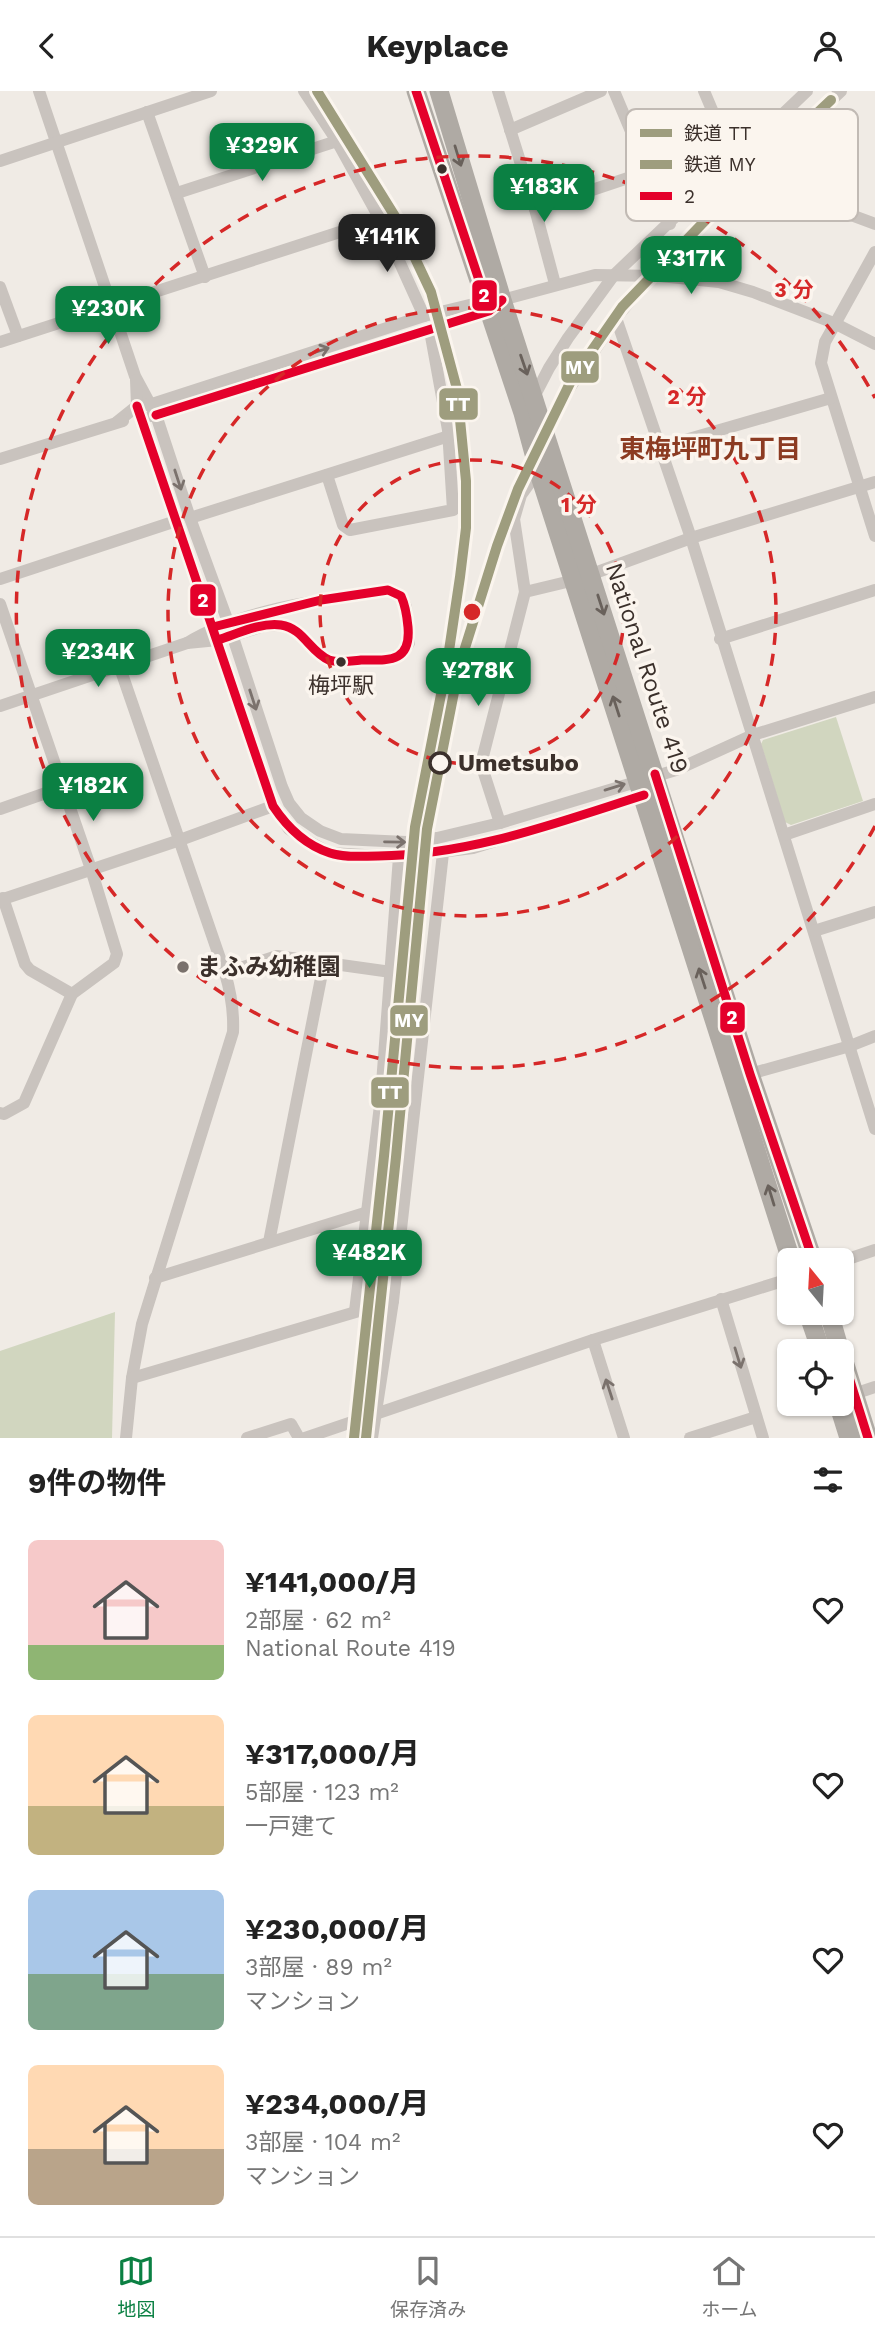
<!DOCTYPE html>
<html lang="ja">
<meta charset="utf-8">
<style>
:root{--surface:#fff;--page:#f6f6f6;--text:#222;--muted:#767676;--line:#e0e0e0;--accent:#0b8043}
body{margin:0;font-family:"Work Sans","Noto Sans JP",sans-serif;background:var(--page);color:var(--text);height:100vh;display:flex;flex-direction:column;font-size:26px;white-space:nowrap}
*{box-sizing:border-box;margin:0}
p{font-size:23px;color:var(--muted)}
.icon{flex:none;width:38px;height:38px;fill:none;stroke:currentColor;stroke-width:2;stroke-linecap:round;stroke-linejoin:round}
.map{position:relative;height:1347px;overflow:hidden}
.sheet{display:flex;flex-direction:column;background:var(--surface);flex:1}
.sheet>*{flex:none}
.needle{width:46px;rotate:342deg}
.buttons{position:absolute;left:777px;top:1157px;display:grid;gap:14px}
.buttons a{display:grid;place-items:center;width:77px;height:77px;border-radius:10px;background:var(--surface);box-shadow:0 2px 5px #0004;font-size:35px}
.price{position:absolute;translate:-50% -60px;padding:0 16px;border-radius:14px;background:var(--accent);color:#fff;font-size:23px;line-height:46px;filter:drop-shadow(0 2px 4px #0008)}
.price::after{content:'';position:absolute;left:50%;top:42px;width:21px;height:16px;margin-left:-10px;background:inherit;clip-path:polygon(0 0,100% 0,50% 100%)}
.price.selected{background:#222;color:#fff}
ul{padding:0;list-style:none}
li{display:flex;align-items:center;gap:21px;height:175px;padding:0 28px}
li span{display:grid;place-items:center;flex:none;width:196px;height:140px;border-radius:10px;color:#555}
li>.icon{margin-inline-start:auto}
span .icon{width:84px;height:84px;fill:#fffc;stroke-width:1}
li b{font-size:30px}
h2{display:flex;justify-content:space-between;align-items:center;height:84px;padding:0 28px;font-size:30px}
header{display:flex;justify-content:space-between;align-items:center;height:91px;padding:0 28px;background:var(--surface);font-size:32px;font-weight:700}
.tabs{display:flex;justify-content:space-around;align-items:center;height:98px;border-top:2px solid var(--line);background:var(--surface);font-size:19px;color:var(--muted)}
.tabs a{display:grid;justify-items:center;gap:4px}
.tabs .selected{color:var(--accent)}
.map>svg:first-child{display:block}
.green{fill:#d1d6bf}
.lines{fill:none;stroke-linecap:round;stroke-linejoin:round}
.minor{stroke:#c9c3be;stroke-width:12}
.highway{stroke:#afaaa4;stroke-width:19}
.bus-1-casing{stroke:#fbf5ee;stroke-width:14}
.bus-1{stroke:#e4002b;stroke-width:9}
.rail-1-casing{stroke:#fbf5ee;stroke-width:16}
.rail-2-casing{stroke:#fbf5ee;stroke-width:16}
.rail-1{stroke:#9e9d7e;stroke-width:10}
.rail-2{stroke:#9e9d7e;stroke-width:10}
.oneway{stroke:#69615b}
.oneway2{stroke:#7b726d}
.ring{fill:none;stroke:#d62828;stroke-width:3.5;stroke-dasharray:12 9}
.bus-dot{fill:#3b302b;stroke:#fbf5ee;stroke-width:2.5}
.stop-dot{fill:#fbf5ee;stroke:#3b302b;stroke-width:3.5}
.poi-dot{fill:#7a716c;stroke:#fbf5ee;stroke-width:2.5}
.labels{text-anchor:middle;stroke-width:7;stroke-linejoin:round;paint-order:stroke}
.bus-label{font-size:22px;fill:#3b302b;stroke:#fbf5ee}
.street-label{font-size:24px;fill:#3b302b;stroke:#fbf5ee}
.stop-label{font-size:24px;font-weight:bold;fill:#3b302b;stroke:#fbf5ee;text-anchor:start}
.poi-label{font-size:24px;font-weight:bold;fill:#3b302b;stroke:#fbf5ee;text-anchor:start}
.neighbourhood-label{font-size:26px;font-weight:bold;fill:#8c3b22;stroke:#fbf5ee}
.key{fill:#fbf5ee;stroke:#c1bab4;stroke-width:2}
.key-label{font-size:19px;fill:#3b302b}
.centre{fill:#d62828;stroke:#fbf5ee;stroke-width:3.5}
.ring-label{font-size:21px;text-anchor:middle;font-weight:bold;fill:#d62828;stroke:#fbf5ee;stroke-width:7;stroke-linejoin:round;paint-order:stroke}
.line-badge{stroke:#fbf5ee;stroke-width:2.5}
.badge-label{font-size:19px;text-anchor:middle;font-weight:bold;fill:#fff}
</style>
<header><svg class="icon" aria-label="back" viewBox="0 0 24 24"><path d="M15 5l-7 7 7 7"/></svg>Keyplace<svg class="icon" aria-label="person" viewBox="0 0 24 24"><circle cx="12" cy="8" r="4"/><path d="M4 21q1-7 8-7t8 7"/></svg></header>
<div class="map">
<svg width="875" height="1347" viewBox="0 0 875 1347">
<rect width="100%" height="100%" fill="#f0ebe5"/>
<!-- green -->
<g class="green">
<polygon points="836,626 863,710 791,734 785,731 761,653 763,649"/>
<polygon points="115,1221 112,1347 0,1347 0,1260"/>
</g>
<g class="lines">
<!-- minor -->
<g class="minor">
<polyline points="39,0 135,285 156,324 190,427 228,531 282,696 289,712 301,727 320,740 341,748 406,751 437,747 500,732 676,679 753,644 875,606"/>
<polyline points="304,0 337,50 380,128 424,225"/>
<polyline points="498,0 535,118 646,81"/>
<polyline points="614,0 670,133"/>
<polyline points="704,0 734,71 749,86 875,133"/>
<polyline points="147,21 205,186"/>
<polyline points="510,39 601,0"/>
<polyline points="0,70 211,0"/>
<polyline points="177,102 337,50"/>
<polyline points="535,118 555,193"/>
<polyline points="875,161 825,251 821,272 875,445"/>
<polyline points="0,196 18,245"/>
<polyline points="616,227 691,447 875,1038"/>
<polyline points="0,251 380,128"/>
<polyline points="136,289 137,315 273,715 289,738 304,748 330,762 399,766 473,757 647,703"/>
<polyline points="534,306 549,277 568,247 614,184 807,0"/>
<polyline points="151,325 489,220 494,216"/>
<polyline points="117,331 137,315 152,313 424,225 486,210 502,209 595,184 660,185 719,191 753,201 834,232 875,253"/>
<polyline points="545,343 567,301 616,227 652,184 749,86 841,0"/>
<polyline points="661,356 831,307"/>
<polyline points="0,368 123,330"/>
<polyline points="327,384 343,434 350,439 453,419 448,339 430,240"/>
<polyline points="190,427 449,345"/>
<polyline points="592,483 691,447 875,391"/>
<polyline points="0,488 176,430"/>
<path d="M388,499L401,505L406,516L409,552L403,562L386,569L331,570L320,564L298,541L282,534L264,535L218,549L187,552C242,518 324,508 388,499Z"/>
<polyline points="525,501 575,489"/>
<polyline points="0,513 91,778 117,863 114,872 72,903 24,1012 4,1023 0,1022"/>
<polyline points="720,548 875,499"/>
<path d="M119,574L225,882C231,902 234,919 233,941L142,1233L132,1287L126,1347"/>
<polyline points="0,615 187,552"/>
<polyline points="0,718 63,696"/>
<polyline points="500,732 481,673 525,501 514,428 521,404 531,390 540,385"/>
<polyline points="784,744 875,713"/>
<polyline points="3,807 25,873 30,879 72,903"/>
<polyline points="0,809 180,749 273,715"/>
<polyline points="814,840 875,821"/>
<polyline points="225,882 277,865 391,881"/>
<polyline points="750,983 850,955 875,945"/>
<polyline points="269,1151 324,872"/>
<polyline points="842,1170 875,1159"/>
<polyline points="155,1187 368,1121 403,1114"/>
<polyline points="721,1208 763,1347"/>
<polyline points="355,1220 381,1006 399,766"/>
<polyline points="593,1249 624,1347"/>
<polyline points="132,1287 393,1210"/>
<polyline points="854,1303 875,1296"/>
<polyline points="247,1347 291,1333 299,1347"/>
<polyline points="305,1347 593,1249 789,1188"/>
<polyline points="372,1347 393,1210 443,762"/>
<polyline points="690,1347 756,1326"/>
</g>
<!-- highway -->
<g class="highway">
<polyline points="416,0 523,322 540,385 791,1169"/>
<polyline points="439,0 502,209 750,983 813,1169"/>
<polyline points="808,1222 821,1260"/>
<polyline points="829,1222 840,1260"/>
<polyline points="842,1264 868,1347"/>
<polyline points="838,1312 849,1347"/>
</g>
<!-- bus-1 casing -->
<g class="bus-1-casing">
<g id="bus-1">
<polyline points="416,0 486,210"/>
<path d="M137,315L273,715C287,736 305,754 330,762C345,767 362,765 378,765C471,764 556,732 644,704"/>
<polyline points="156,324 489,220 502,209"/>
<path d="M213,536L321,509L388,499L401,505C406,516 407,525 408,536C411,572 389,569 361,569C351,570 338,572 329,569C310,561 303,537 281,534C261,531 237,543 218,549"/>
<polyline points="655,683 750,983 813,1169"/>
<polyline points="842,1264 868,1347"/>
</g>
</g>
<!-- bus-1 -->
<use href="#bus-1" class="bus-1"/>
<!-- rail-1 casing -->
<g class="rail-1-casing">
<polyline id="rail-1" points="317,0 396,127 431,201 457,298 466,390 466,437 460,486 447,573 415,736 384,1065 354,1347"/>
</g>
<!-- rail-2 casing -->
<g class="rail-2-casing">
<polyline id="rail-2" points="366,1347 396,1066 427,738 459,576 497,455 518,398 572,288 622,216 724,110 831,9"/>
</g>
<!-- rail-1 -->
<use href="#rail-1" class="rail-1"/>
<!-- rail-2 -->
<use href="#rail-2" class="rail-2"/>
</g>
<!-- one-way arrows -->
<defs><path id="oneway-shaft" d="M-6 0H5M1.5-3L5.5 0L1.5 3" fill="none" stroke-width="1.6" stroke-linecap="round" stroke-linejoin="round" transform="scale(1.75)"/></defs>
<g class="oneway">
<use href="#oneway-shaft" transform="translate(458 65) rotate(73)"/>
<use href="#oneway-shaft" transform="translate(524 274) rotate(71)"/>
<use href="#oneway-shaft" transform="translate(601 514) rotate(72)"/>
<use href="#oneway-shaft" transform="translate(616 615) rotate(-108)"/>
<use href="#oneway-shaft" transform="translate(702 887) rotate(-108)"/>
<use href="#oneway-shaft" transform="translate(771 1104) rotate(-107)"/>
</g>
<g class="oneway2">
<use href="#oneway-shaft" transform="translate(319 260) rotate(-18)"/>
<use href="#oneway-shaft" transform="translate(178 389) rotate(72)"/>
<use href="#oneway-shaft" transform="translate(253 609) rotate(72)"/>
<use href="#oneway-shaft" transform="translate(615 696) rotate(-17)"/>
<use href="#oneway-shaft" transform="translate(395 751) rotate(1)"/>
<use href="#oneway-shaft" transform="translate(738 1267) rotate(73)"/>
<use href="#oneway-shaft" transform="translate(609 1298) rotate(-108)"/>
</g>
<!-- distance rings -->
<g class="ring">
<circle cx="472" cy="521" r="152"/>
<circle cx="472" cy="521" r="304"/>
<path d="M875 735A456 456 0 1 1 875 307"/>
</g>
<!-- markers -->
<g class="bus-dot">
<circle cx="442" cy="78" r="6"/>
<circle cx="341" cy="571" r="6"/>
</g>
<circle class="stop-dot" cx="440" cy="672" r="10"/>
<circle class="poi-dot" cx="183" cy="876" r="7"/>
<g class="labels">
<!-- bus labels -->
<g class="bus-label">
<text x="341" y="602">梅坪駅</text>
</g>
<!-- street labels -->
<g class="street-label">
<text transform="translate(647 577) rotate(72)" y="8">National Route 419</text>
</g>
<!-- stop labels -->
<g class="stop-label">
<text x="458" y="680">Umetsubo</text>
</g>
<!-- poi labels -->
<g class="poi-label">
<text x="197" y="884">まふみ幼稚園</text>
</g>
<!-- neighbourhood labels -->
<g class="neighbourhood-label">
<text x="710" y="367">東梅坪町九丁目</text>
</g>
</g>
<!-- legend -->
<rect x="626" y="18" width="232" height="112" rx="10" class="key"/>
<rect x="640" y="38" width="32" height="8" fill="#9e9d7e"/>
<rect x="640" y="69" width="32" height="9" fill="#9e9d7e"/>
<rect x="640" y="101" width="32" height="8" fill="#e4002b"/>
<g class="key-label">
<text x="684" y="49">鉄道 TT</text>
<text x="684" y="80">鉄道 MY</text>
<text x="684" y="112">2</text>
</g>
<circle cx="472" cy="521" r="10" class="centre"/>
<g class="ring-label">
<text x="794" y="206">3 分</text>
<text x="687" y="313">2 分</text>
<text x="579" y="421">1 分</text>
</g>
<g class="line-badge">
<rect x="471" y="188" width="27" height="33" rx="7" fill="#e4002b"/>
<rect x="560" y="259" width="40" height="34" rx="7" fill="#9e9d7e"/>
<rect x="438" y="296" width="41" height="34" rx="7" fill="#9e9d7e"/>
<rect x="189" y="492" width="28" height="34" rx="7" fill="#e4002b"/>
<rect x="719" y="910" width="27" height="33" rx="7" fill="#e4002b"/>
<rect x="389" y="913" width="40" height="33" rx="7" fill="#9e9d7e"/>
<rect x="370" y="985" width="40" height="33" rx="7" fill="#9e9d7e"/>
</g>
<g class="badge-label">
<text x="484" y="211">2</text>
<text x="580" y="283">MY</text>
<text x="458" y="320">TT</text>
<text x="203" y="516">2</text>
<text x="732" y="933">2</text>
<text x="409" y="936">MY</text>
<text x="390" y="1008">TT</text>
</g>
</svg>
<div class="buttons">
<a><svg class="needle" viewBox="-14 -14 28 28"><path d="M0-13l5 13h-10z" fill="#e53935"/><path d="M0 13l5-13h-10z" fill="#767676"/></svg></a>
<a><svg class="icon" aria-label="locate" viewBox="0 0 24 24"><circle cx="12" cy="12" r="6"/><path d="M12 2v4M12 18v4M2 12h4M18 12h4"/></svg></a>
</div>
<b class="price" style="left:262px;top:92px">¥329K</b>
<b class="price" style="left:544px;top:133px">¥183K</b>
<b class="price selected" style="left:387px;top:183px">¥141K</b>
<b class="price" style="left:691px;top:205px">¥317K</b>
<b class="price" style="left:108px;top:255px">¥230K</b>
<b class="price" style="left:98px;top:598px">¥234K</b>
<b class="price" style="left:478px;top:617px">¥278K</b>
<b class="price" style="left:93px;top:732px">¥182K</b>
<b class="price" style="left:369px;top:1199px">¥482K</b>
</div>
<section class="sheet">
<h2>9件の物件<svg class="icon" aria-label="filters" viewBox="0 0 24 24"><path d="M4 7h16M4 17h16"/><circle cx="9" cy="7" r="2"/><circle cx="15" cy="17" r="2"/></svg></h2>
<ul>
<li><span style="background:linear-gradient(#f6c9c9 75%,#8fb573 0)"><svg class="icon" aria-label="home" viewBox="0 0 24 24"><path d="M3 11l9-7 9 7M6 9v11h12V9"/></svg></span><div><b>¥141,000/月</b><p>2部屋 · 62 m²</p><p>National Route 419</p></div><svg class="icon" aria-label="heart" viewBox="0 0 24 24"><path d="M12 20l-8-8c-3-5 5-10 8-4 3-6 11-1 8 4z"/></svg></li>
<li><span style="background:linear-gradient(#ffd9b3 65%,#c2b280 0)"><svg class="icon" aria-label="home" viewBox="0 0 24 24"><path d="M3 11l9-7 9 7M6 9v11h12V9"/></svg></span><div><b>¥317,000/月</b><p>5部屋 · 123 m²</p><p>一戸建て</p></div><svg class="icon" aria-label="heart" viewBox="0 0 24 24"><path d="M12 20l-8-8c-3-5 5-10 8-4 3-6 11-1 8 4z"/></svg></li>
<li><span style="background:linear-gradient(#a9c7e8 60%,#7fa58c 0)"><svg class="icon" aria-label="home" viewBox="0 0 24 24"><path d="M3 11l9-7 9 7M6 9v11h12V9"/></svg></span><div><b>¥230,000/月</b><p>3部屋 · 89 m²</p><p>マンション</p></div><svg class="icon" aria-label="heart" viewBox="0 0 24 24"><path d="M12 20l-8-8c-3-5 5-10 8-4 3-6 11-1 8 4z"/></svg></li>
<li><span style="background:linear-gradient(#ffd9b3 60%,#b9a48a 0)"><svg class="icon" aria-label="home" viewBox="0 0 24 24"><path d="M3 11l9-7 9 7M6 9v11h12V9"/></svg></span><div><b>¥234,000/月</b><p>3部屋 · 104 m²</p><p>マンション</p></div><svg class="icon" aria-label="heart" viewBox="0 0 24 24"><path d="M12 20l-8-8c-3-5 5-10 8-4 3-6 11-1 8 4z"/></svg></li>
</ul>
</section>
<nav class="tabs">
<a class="selected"><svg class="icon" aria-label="map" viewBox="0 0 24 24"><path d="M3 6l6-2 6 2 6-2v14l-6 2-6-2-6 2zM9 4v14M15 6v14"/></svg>地図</a>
<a><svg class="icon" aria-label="saved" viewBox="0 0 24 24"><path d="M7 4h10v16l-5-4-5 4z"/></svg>保存済み</a>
<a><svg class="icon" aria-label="home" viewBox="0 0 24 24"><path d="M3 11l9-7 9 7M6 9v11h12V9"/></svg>ホーム</a>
</nav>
